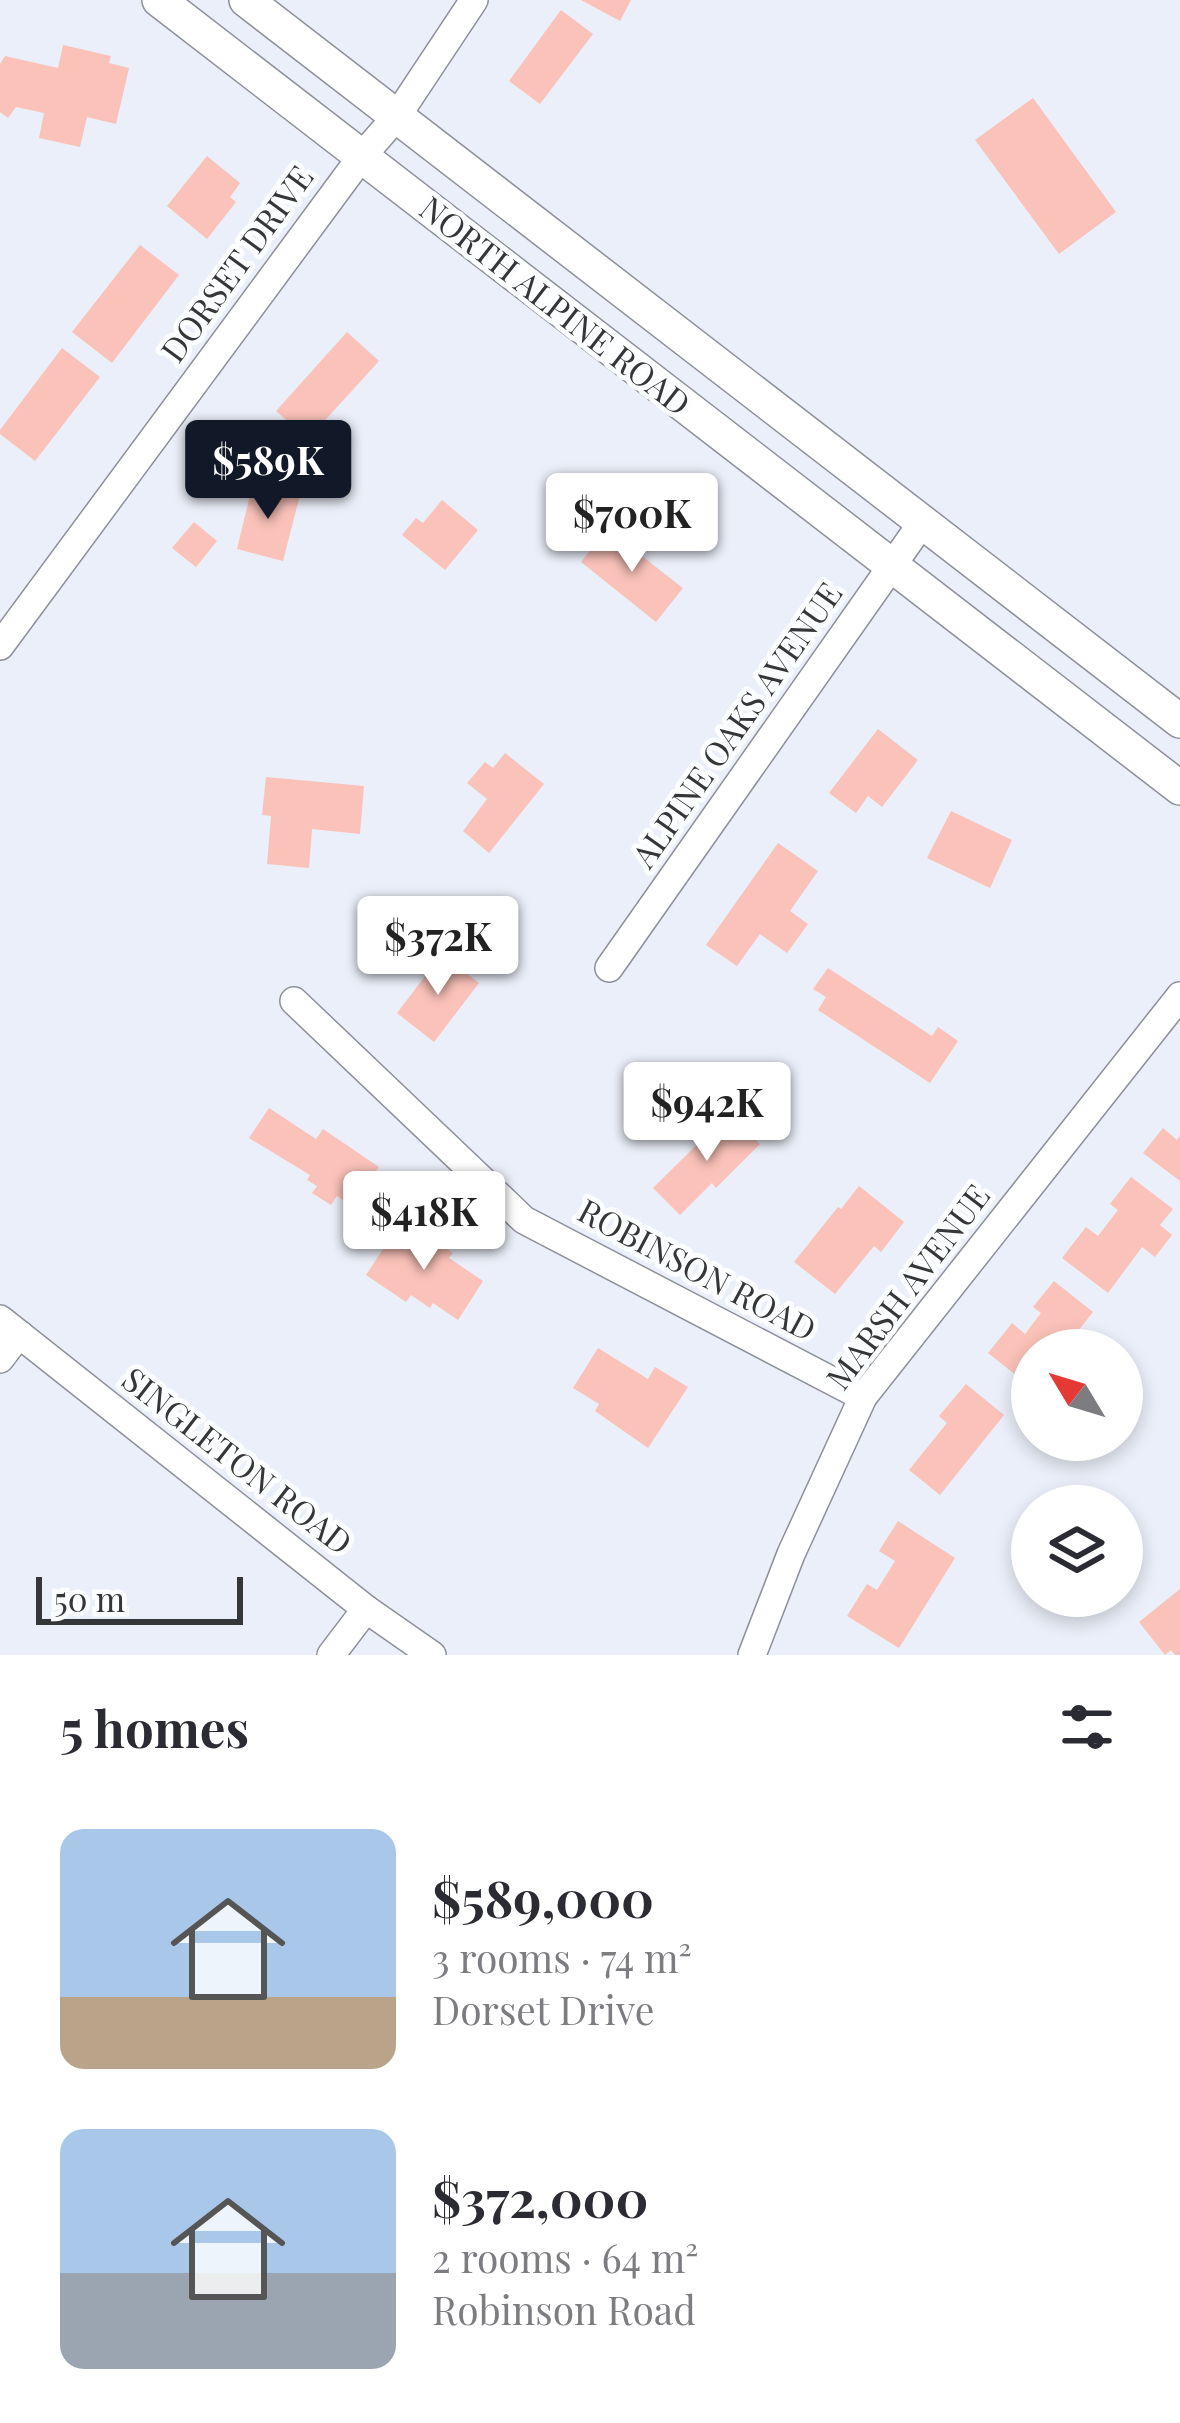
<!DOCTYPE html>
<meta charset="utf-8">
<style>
:root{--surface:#fff;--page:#f7f7f7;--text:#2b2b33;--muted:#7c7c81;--accent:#111827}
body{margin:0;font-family:"Playfair Display",serif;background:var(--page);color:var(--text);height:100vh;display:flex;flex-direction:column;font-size:45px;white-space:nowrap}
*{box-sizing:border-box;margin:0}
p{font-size:39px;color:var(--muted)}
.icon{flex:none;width:66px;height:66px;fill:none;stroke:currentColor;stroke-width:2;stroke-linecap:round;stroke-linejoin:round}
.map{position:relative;height:1655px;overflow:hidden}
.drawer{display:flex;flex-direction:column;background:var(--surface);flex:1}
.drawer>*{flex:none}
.needle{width:78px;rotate:308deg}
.tools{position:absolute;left:1011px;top:1329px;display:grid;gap:24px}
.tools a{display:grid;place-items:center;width:132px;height:132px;border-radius:50%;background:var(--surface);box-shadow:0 6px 18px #0003;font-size:60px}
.scale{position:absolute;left:36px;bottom:30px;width:207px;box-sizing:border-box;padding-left:12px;border:6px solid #343639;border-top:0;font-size:33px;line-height:42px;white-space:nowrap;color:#343639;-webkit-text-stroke:9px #fcfdfe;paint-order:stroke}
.price{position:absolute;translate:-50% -102px;padding:0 27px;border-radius:12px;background:#fff;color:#222;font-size:39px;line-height:78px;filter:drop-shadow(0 3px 6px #0008)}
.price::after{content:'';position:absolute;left:50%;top:72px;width:36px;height:27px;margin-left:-18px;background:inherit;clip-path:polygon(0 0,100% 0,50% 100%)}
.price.current{background:var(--accent);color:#fff}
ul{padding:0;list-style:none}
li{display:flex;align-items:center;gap:36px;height:300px;padding:0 60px}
li span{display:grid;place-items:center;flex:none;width:336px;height:240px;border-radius:24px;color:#555}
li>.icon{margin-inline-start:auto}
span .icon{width:144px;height:144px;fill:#fffc;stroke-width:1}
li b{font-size:51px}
h2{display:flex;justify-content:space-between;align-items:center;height:144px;padding:0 60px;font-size:51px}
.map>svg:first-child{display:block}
.building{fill:#fac2b9}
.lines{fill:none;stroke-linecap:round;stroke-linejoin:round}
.minor-casing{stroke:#8d9099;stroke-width:30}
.major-casing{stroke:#8d9099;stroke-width:36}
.minor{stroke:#fff;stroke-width:27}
.major{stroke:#fff;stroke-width:33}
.labels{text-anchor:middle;stroke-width:10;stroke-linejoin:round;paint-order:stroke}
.street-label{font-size:33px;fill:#343639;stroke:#fcfdfe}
</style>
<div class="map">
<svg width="1180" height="1655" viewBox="0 0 1180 1655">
<rect width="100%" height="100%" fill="#ebeff9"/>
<!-- building -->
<g class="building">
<polygon points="581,0 631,0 620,21"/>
<polygon points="561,10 593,34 540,104 509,81"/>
<polygon points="63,45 111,56 109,63 129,68 116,124 87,117 80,147 39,138 44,113 16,107 8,118 0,112 0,64 5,56 58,68"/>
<polygon points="1033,98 1116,212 1059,254 975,140"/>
<polygon points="207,156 240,183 230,197 236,202 207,239 167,206"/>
<polygon points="140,245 179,275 112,363 72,332"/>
<polygon points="347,332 379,361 308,439 276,411"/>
<polygon points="62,348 100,377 35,461 0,434 0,430"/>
<polygon points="253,483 300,495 283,561 237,549"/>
<polygon points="442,500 478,530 445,570 402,535 416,518 423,523"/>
<polygon points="194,522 217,541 196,567 172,548"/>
<polygon points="607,529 683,588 656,622 581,562"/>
<polygon points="878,729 918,760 882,807 868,796 856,813 829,793"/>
<polygon points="505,753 544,784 489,853 463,831 487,799 467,783 485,762 493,768"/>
<polygon points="266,777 364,786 360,834 312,829 309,868 267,864 271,816 262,815"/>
<polygon points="951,811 1012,840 990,888 927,858"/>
<polygon points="778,843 818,871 790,911 808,924 787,953 760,934 737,966 706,945"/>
<polygon points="442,954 479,983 434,1042 397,1013"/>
<polygon points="828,968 932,1036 938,1027 958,1041 930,1083 818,1010 826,997 813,989"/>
<polygon points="269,1108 316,1139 323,1129 379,1167 353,1206 337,1196 331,1205 312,1193 317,1186 307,1180 310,1175 249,1138"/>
<polygon points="729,1113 760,1144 716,1188 712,1183 680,1215 653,1188"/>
<polygon points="1163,1128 1177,1140 1180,1136 1180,1181 1143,1153"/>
<polygon points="1131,1177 1173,1209 1160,1225 1172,1235 1155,1257 1142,1247 1108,1293 1062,1258 1086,1227 1098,1236 1118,1210 1110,1204"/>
<polygon points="859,1186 904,1222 881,1252 874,1246 835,1294 794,1262 838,1207 841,1209"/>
<polygon points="398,1226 419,1239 423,1233 453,1253 449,1258 483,1281 458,1320 433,1303 430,1308 411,1295 406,1302 366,1275"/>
<polygon points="1054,1281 1093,1312 1063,1350 1032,1350 1032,1388 988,1353 1012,1323 1025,1334 1041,1313 1033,1307"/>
<polygon points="598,1348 648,1379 655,1367 688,1387 648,1448 595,1411 599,1404 573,1388"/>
<polygon points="966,1384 1004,1415 940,1495 909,1470 947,1423 939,1416"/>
<polygon points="898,1521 955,1558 899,1648 847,1616 867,1584 877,1590 895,1561 879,1551"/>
<polygon points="1180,1589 1180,1655 1175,1655 1171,1650 1165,1655 1139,1622"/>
</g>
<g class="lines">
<!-- minor casing -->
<g class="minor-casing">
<g id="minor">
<polyline points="0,646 362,156 397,116 474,0"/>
<polyline points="609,968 922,523"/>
<polyline points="294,1001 524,1220 863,1397"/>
<polyline points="0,1319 366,1609 432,1655"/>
<polyline points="0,1359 19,1334"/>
<polyline points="331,1655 366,1609"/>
<polyline points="752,1655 791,1554 863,1397 1180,996"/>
</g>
</g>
<!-- major casing -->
<g class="major-casing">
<g id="major">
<polyline points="159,0 1180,788"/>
<polyline points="246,0 1180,721"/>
</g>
</g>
<!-- minor -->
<use href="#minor" class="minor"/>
<!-- major -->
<use href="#major" class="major"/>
</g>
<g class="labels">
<!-- street labels -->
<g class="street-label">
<text transform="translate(237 264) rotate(-54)" y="12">DORSET DRIVE</text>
<text transform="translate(555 306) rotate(38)" y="12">NORTH ALPINE ROAD</text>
<text transform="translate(737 725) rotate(-55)" y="12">ALPINE OAKS AVENUE</text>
<text transform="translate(697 1270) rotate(28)" y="12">ROBINSON ROAD</text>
<text transform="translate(908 1287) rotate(-53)" y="12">MARSH AVENUE</text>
<text transform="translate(237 1461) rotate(38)" y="12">SINGLETON ROAD</text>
</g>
</g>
</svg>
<div class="tools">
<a><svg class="needle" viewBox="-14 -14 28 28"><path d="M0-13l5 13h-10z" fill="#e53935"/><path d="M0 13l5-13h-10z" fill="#7c7c81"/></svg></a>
<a><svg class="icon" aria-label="layers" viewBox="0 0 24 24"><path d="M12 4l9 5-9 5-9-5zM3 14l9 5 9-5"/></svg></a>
</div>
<div class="scale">50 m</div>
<b class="price current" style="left:268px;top:522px">$589K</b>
<b class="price" style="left:632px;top:575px">$700K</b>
<b class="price" style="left:438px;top:998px">$372K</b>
<b class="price" style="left:707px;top:1164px">$942K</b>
<b class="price" style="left:424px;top:1273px">$418K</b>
</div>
<section class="drawer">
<h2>5 homes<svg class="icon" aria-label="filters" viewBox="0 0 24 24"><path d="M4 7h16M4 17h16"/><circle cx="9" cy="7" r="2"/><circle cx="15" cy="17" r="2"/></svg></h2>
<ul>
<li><span style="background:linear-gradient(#a9c7e8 70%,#b9a48a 0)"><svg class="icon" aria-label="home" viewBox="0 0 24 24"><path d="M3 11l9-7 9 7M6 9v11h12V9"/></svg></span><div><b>$589,000</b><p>3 rooms · 74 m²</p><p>Dorset Drive</p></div></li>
<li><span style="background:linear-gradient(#a9c7e8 60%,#9aa5b1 0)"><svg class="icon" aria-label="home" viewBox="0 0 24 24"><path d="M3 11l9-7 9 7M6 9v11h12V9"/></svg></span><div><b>$372,000</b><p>2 rooms · 64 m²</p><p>Robinson Road</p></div></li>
</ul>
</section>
